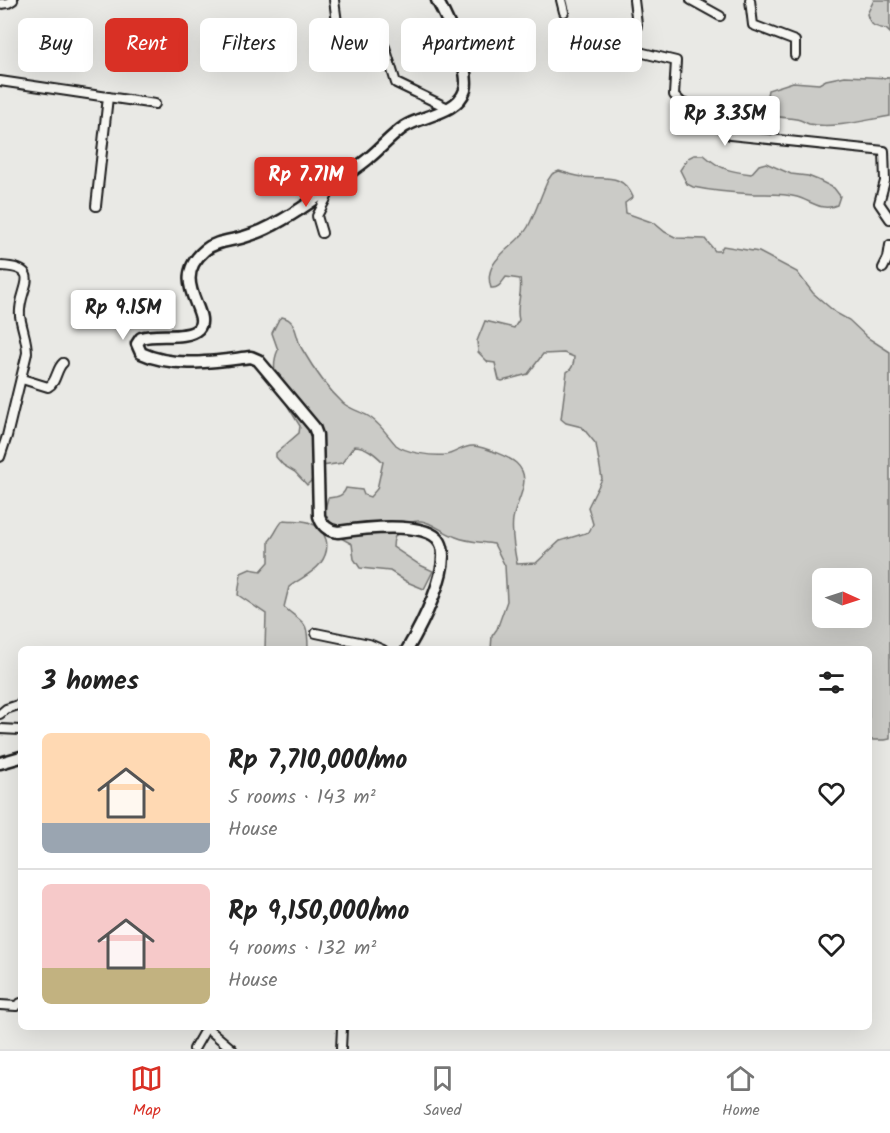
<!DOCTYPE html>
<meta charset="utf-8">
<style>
:root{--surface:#fff;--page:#f6f6f6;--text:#222;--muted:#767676;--line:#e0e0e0;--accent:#d93025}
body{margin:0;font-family:Kalam,sans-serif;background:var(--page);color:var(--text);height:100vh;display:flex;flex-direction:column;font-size:22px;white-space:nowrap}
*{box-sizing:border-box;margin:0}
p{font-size:20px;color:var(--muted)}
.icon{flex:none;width:33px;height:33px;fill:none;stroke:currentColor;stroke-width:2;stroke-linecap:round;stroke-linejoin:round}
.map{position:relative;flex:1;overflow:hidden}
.sheet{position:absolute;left:18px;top:646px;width:854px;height:384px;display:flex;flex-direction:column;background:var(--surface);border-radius:9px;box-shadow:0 6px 24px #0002}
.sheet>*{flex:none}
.top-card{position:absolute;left:18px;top:18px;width:855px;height:54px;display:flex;gap:12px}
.needle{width:39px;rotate:93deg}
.fabs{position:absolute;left:812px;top:568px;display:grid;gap:12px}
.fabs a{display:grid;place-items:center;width:60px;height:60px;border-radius:9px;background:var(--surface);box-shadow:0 6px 24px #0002;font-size:30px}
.price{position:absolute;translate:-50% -51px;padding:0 14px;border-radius:6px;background:#fff;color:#222;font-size:20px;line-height:39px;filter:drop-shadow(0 2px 3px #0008)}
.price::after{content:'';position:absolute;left:50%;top:36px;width:18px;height:14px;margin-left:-9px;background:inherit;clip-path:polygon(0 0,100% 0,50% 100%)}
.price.active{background:var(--accent);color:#fff}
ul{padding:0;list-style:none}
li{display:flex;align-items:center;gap:18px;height:150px;padding:0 24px}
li+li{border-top:2px solid var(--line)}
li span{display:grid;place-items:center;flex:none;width:168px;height:120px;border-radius:9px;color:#555}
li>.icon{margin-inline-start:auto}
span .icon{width:72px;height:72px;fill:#fffc;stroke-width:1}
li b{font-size:26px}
h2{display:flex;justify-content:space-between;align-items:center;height:72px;padding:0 24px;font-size:26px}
.chip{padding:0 21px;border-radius:9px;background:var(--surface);box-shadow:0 6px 24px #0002;font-size:21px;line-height:54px}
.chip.active{background:var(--accent);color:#fff}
.tabs{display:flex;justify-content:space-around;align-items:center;height:84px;border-top:2px solid var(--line);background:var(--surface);font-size:16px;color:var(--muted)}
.tabs a{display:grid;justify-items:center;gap:3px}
.tabs .active{color:var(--accent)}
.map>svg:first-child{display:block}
.green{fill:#cbcbc7;stroke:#747472;stroke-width:1.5;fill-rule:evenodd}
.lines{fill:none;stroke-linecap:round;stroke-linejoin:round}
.minor-casing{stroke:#1c1c1c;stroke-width:12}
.tertiary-casing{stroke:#1c1c1c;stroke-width:15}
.minor{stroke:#f6f6f2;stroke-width:8}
.tertiary{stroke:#f6f6f2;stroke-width:10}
</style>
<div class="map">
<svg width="890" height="1049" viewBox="0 0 890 1049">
<rect width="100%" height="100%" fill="#e9e9e5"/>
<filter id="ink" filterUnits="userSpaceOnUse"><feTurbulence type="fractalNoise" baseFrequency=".0167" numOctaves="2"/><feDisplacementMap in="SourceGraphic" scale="12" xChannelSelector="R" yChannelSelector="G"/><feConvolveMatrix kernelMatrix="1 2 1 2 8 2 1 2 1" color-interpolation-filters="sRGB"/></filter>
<g filter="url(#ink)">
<!-- green -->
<g class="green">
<path d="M874,0H890V33L886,29C875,27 870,26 867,14Z"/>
<path d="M845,76L890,78V116C867,120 832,129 809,124C806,123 803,121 800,120C787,116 775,120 764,110L768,90L793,82L819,84L826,80Z"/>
<path d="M694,155H704C721,170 730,171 751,174L759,165L766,163L791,174L808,176L818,180L834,188L840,196L837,205C821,212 811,201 797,197C783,193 769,194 754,194C735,193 712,191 693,187L687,184L680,170L688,158Z"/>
<path d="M559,171C567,173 575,176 583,177C605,180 622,172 633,197L625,203L626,213L654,223L665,232L677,238L705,239L715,251H720L723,246L759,252L797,272L813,293L836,313L849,320L868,338L890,352V739L885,740H869L868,650L491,649L492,636L497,629L507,601L505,566L494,544C482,542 468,542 456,537C435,530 422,509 400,530C395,535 393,539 393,547L420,565L433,571L424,589L407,582L390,571L360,568L354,559L352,544L341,538L326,534L325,509L328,498C336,497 343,497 346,488L362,490L364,495L370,497L377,489L383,462C375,454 366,446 354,446L342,463L315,467L314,478L307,485L295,472L283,465L276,457V453L299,433L300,426C287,405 266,376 278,350L272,333L279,319L282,317C298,320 295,338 302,349C313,368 327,388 343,403C351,410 363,412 371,418C381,425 388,436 396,445C406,453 432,456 445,455C455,454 463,445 474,446C484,447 509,457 516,463C534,479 516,501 513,519C511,533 514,549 517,564L536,563L560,541L589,532L593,524L588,507L602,479L596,444L582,427L566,423L561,419L567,372C573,369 574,363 574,357L564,353L543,354L528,374L502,381L499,380L495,363L488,362L478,352L477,341L485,321L514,328L519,320C515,306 523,295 520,279L506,277C502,282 499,289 491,288C481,259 517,247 528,227C536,212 541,195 548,180L552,174ZM822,579H861V618H822Z"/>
<path d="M284,520C291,521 301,520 308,522C328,529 332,548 320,564C312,574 299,579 289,587L284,607C304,625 308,619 308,649H265L266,614L238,595L241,573L250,569L261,571L269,562V541C276,534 278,524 284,520Z"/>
</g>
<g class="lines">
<!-- minor casing -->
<g class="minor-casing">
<g id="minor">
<polyline points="334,0 338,30"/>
<polyline points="561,0 564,12"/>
<polyline points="634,0 637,24 633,48 635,51 676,61 674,95 682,103 719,111 722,117 724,131 730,135 884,151 885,181 879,203 890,219"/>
<polyline points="691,0 720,16"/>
<polyline points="750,0 753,25 795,41 795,55"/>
<polyline points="0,4 8,3 13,0"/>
<polyline points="385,47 396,83 448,108"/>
<polyline points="0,81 155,104"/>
<polyline points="96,206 108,97"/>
<polyline points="322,233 317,216 330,191"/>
<path d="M0,266C47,268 17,289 20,316C22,329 27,340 27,353L7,436L0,457"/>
<polyline points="883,268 888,258 890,245"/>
<path d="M22,379L48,387C57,382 56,369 63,363"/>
<polyline points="316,633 369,644 383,650"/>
<polyline points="0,714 6,709 21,704"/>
<polyline points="0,729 21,730"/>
<polyline points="0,1005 16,1006 21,1003"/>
<polyline points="207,1028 232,1049"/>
<polyline points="194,1049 206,1028"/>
<polyline points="341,1049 342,1028"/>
</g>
</g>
<!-- tertiary casing -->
<g class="tertiary-casing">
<g id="tertiary">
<path d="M407,650C420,628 453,566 440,542C428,520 359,529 338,532C328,531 322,526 319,516L317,435L314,427L258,360L251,357C216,361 175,369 141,353L137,344L141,338C156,333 187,340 198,329C213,313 167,282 205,250C216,241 231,241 244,237C254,234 264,230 273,225C302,210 326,191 352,171C358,166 365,162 370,157C382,147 391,136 404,127C422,115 457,114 465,90C471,71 447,18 437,0"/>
<polyline points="0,763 21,757"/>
</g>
</g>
<!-- minor -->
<use href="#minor" class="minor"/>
<!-- tertiary -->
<use href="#tertiary" class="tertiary"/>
</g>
</g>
</svg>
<div class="fabs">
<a><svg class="needle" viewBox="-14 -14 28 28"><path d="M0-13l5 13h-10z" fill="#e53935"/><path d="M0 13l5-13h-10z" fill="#767676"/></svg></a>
</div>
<b class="price" style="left:725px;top:147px">Rp 3.35M</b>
<b class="price active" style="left:306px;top:208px">Rp 7.71M</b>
<b class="price" style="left:123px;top:341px">Rp 9.15M</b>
<div class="top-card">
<a class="chip">Buy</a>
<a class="chip active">Rent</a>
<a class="chip">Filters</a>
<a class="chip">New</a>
<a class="chip">Apartment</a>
<a class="chip">House</a>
</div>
<section class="sheet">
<h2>3 homes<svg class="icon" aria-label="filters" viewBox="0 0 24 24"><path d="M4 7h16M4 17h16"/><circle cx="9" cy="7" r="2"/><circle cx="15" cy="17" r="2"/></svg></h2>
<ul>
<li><span style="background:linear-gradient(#ffd9b3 75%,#9aa5b1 0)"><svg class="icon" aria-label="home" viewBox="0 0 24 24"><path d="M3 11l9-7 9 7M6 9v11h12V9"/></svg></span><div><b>Rp 7,710,000/mo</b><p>5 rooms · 143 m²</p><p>House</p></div><svg class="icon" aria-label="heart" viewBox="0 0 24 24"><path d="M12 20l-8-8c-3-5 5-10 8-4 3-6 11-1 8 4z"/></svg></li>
<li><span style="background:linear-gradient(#f6c9c9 70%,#c2b280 0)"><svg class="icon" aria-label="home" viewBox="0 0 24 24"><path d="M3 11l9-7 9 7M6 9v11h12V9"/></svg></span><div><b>Rp 9,150,000/mo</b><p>4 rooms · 132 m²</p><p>House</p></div><svg class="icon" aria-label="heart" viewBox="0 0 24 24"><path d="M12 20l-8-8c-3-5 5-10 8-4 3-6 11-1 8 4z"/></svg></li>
</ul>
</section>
</div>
<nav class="tabs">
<a class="active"><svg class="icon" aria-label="map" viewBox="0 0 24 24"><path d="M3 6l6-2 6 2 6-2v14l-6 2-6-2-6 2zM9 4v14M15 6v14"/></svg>Map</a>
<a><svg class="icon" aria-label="saved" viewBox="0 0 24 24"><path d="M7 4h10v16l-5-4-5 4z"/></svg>Saved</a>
<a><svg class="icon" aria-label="home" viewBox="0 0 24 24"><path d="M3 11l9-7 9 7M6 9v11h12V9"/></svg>Home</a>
</nav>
